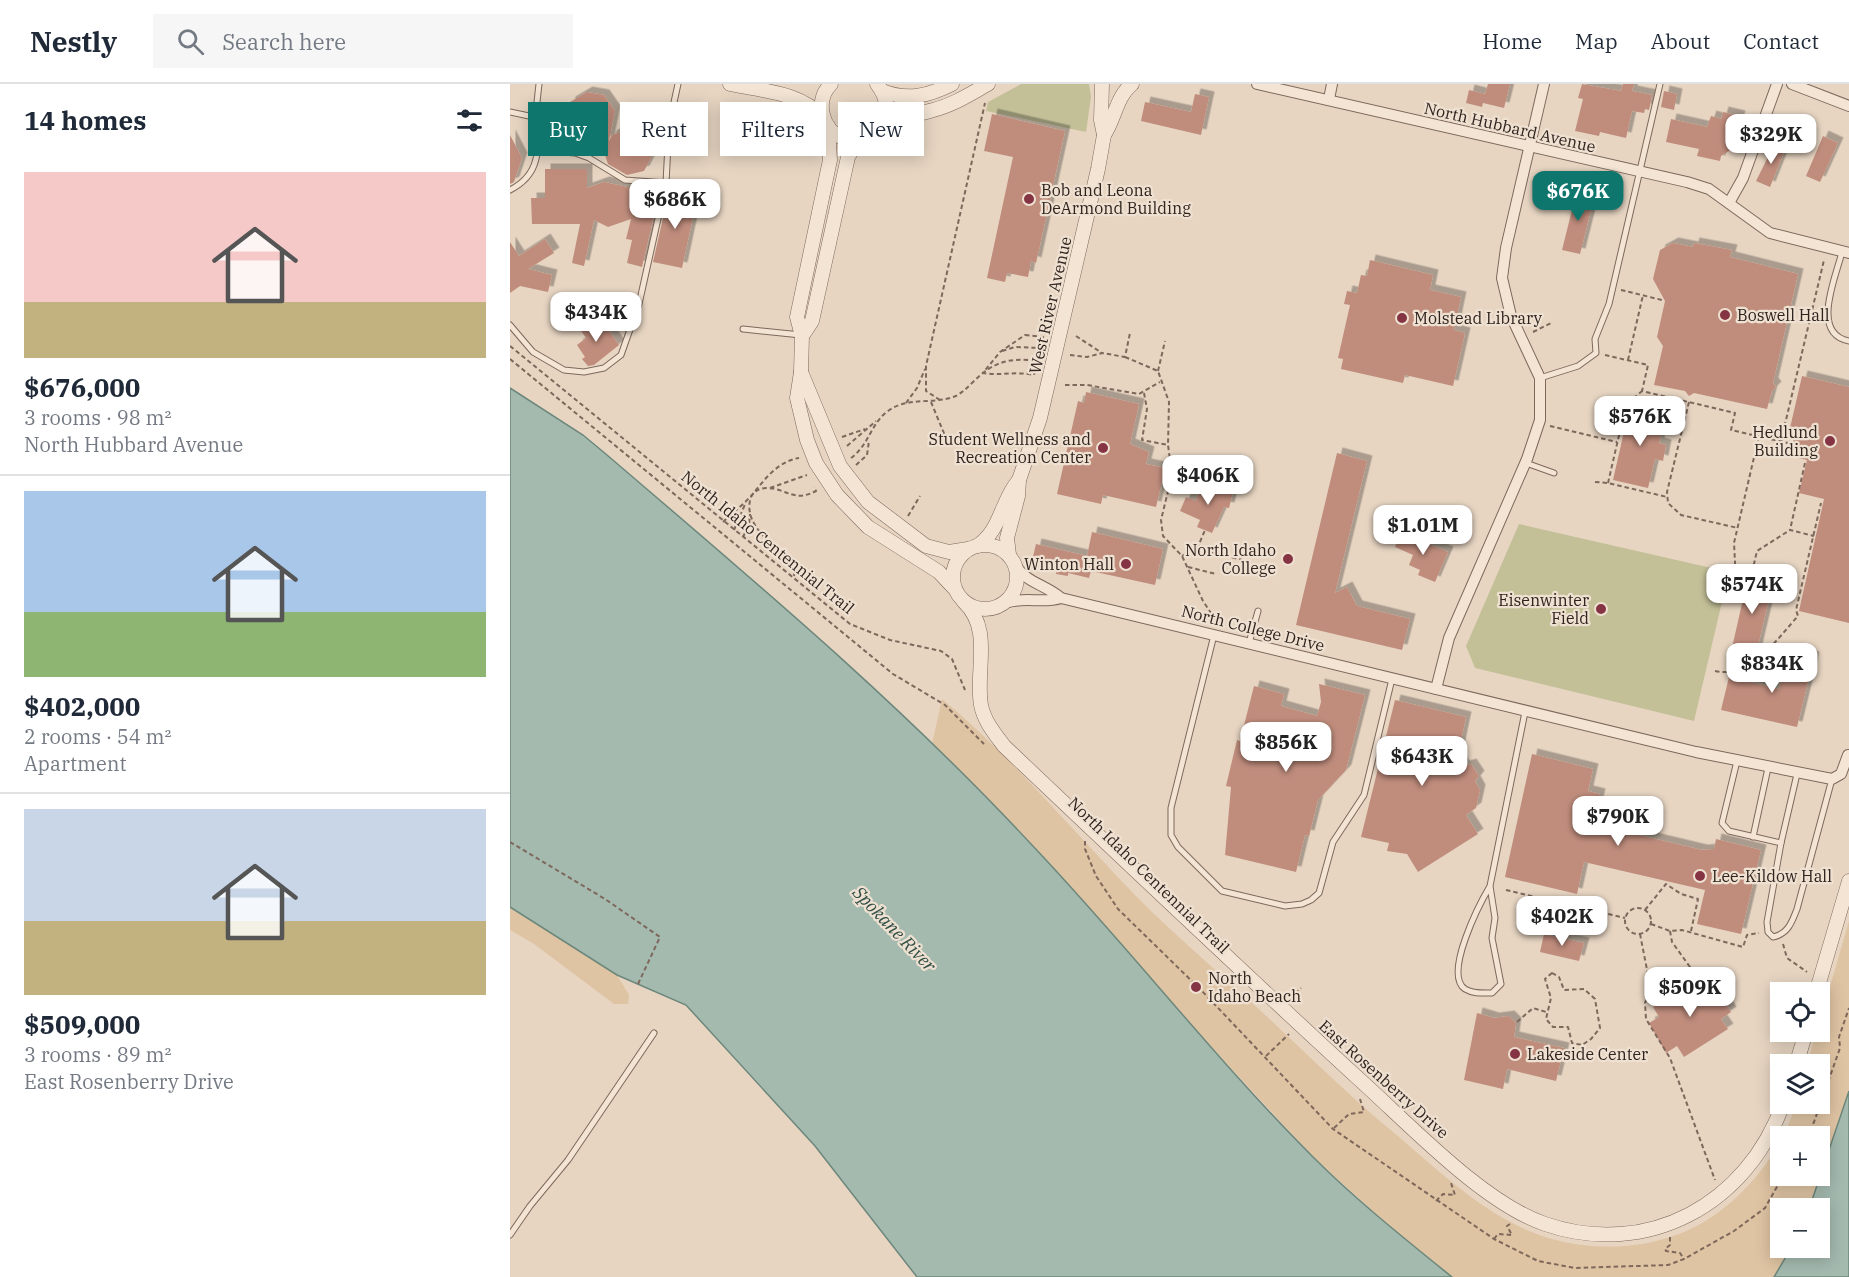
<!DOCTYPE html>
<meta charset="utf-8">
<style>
:root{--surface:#fff;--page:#f6f6f7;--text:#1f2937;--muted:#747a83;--line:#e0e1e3;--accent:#0f766e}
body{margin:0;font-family:"IBM Plex Serif",serif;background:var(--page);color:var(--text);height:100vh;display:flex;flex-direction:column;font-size:22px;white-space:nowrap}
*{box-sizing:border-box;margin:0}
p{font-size:20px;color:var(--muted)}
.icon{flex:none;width:33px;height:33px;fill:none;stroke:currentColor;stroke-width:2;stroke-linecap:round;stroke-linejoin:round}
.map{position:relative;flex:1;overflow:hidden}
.details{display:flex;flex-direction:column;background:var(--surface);width:510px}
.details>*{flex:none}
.banner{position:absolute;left:18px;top:18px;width:570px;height:54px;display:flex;gap:12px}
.fabs{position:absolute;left:1260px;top:898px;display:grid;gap:12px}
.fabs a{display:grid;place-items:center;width:60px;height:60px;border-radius:0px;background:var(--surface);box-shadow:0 3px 15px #0003;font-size:30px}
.price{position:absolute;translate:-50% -51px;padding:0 14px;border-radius:12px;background:#fff;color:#222;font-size:20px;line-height:39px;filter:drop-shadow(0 2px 3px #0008)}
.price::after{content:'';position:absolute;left:50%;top:36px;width:18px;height:14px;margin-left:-9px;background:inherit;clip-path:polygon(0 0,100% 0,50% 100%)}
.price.active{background:var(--accent);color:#fff}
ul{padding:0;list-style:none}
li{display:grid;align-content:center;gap:12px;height:318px;padding:0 24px}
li+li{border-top:2px solid var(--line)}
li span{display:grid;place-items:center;height:186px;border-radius:0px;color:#555}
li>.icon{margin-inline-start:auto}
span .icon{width:108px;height:108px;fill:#fffc;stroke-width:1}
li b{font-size:26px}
h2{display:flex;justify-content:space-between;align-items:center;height:72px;padding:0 24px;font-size:26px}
.chip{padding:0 21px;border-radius:0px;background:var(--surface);box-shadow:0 3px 15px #0003;font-size:21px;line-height:54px}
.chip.active{background:var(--accent);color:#fff}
header{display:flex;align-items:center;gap:36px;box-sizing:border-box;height:84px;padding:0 30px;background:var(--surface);border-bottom:2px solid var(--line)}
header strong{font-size:28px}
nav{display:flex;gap:33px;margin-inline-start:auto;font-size:21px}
.search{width:420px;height:54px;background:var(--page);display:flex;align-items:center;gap:15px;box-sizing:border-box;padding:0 21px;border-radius:0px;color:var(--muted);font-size:22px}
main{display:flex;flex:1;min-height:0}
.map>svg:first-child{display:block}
.green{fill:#c3c098}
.sand{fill:#dfc4a3;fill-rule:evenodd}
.water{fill:#a4baaf;stroke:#6c877b;stroke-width:1.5}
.building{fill:#c08d7d;filter:url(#shadow)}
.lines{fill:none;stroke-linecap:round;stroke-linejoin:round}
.service-casing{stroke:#7e685c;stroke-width:7}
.minor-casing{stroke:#7e685c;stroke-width:12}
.tertiary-casing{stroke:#7e685c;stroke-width:15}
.path{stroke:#7e685c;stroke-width:2;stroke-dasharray:4.5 3;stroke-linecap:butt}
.service{stroke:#f3e4d4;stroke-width:5}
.minor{stroke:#f3e4d4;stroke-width:10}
.tertiary{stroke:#f3e4d4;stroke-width:14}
.poi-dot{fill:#853444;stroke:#efe1d1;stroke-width:2}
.labels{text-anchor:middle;stroke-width:4.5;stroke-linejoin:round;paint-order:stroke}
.street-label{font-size:16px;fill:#30231e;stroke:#efe1d1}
.poi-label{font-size:16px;fill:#30231e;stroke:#efe1d1;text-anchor:start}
.water-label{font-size:18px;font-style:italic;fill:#2f4e46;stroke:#efe1d1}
</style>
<header>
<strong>Nestly</strong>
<div class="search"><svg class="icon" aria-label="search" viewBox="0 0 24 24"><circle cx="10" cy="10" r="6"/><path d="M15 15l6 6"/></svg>Search here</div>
<nav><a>Home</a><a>Map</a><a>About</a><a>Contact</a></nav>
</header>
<main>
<section class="details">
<h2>14 homes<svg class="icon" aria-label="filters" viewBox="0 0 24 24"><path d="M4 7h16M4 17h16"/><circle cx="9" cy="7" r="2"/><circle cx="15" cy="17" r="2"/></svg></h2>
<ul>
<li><span style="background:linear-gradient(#f6c9c9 70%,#c2b280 0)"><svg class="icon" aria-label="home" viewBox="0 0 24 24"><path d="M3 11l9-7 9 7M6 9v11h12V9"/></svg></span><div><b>$676,000</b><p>3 rooms · 98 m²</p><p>North Hubbard Avenue</p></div></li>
<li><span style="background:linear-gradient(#a9c7e8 65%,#8fb573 0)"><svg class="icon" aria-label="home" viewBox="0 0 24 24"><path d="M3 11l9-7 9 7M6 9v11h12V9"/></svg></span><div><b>$402,000</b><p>2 rooms · 54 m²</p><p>Apartment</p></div></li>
<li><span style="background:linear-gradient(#c9d6e8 60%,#c2b280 0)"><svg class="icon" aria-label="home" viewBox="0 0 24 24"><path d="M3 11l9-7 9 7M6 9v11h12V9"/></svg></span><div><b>$509,000</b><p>3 rooms · 89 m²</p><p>East Rosenberry Drive</p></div></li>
</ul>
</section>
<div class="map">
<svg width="1339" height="1193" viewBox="0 0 1339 1193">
<defs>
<filter id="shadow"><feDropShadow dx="5.5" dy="-5.5" stdDeviation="0" flood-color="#0004"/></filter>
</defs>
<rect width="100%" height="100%" fill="#e7d5c2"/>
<!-- green -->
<g class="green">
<polygon points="511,0 579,0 581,13 576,48 476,27 478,18"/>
<polygon points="1009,440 1219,488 1184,637 965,584 956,562"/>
</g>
<!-- sand -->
<g class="sand">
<path d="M432,615C509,679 572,759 643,829C679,863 716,895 752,928C794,967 834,1007 877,1043C923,1081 968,1127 1024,1149C1081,1171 1153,1167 1203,1132C1240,1107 1273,1064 1286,1020H1310V981H1297L1306,948H1310V937L1339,837V1007L1299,1125H1270V1164H1281L1264,1193H942L893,1154L803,1073L639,895L522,761L422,660ZM1270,1053H1310V1092H1270Z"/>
<polygon points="0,823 107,891 119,911 118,920 104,920 24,860 0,846"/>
</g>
<!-- water -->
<g class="water">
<path d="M0,304L73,351L97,371C243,496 390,619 521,760C618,862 704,974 803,1073C846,1116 895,1155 942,1193H407L305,1062L176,921L107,891L0,823Z"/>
<polygon points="1339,1007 1339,1193 1264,1193 1281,1164 1310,1164 1310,1125 1299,1125"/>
</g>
<!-- building -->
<g class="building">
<polygon points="978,0 1000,0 994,24 973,19 972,23 956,19 959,6 975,10"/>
<polygon points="1072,0 1111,7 1113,0 1124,0 1122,7 1142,11 1139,26 1135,25 1134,29 1122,27 1116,54 1090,48 1089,52 1065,47 1073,15 1068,14"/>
<polygon points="1154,7 1167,10 1164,26 1151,23"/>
<polygon points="77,8 94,11 105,27 99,57 102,51 120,45 136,53 143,70 134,87 117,91 98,80 94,68 98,58 89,57 76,24 77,54 68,53 57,37 60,18"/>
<polygon points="685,10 699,13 691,51 631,37 635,18 681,28"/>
<polygon points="1213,28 1230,32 1225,52 1230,60 1211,72 1210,77 1187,72 1189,65 1156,58 1161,35 1197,43 1201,32 1211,35"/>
<polygon points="482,30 555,47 526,179 521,177 518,193 497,189 495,198 477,194 503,73 474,67"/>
<polygon points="0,51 12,74 4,98 0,100"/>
<polygon points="1313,52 1328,59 1310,98 1296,92"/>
<polygon points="1265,59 1276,63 1260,103 1246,97"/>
<polygon points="35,85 77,85 77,104 94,98 149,110 132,183 117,179 122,156 116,155 121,135 98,143 84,136 74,182 62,179 70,140 22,140 21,114 35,114"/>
<polygon points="1067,106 1085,110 1070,170 1052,166"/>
<polygon points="159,108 187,114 172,184 143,178"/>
<polygon points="35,155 44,169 18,185 42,191 38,208 10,202 0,209 0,158 9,172"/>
<polygon points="1163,159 1183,163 1184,159 1222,166 1220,173 1288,190 1263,299 1266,303 1262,307 1257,325 1184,309 1179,312 1175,307 1144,301 1153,262 1147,253 1155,217 1143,195 1150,166"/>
<polygon points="860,176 923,191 920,206 951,213 944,246 955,249 943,302 895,291 893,299 831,285 833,275 828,274 840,221 834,220 837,207 847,209 851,191 857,192"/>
<polygon points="82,234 89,245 95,241 109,261 84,281 78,282 72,275 75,273 67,261 76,254 69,244"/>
<polygon points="1292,292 1339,303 1339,539 1289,527 1314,415 1289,409 1297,376 1279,372 1286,345 1280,344"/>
<polygon points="576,308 629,320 620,360 639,368 636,380 655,384 646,423 593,411 591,420 547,410 568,317 574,319"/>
<polygon points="1120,321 1156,330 1149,359 1156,361 1153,377 1145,375 1138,404 1103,396"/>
<polygon points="827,369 857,377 825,509 837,503 847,522 900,535 892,566 786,541"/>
<polygon points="691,400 723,408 719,424 714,423 702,449 687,443 690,436 670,427 676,413 686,417"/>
<polygon points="582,448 653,465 645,501 581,487 579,494 558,489 558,492 546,490 547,486 521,481 526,460 577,472"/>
<polygon points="891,448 938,468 925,498 908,491 910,486 899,481 903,471 885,463"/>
<polygon points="1239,489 1264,494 1245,574 1221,568"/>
<polygon points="1278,567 1304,573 1287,643 1211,626 1219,593 1269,605"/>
<polygon points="809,600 855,611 836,686 808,716 799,752 795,751 786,788 715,771 721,703 716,702 727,656 730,657 744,602 774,610 771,622 807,632 811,618"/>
<polygon points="885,616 956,633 948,671 954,682 961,680 969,692 965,697 970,706 966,724 956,731 968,750 908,788 897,770 877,767 879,759 851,753"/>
<polygon points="1022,670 1083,685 1078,707 1090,710 1083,740 1192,766 1204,765 1206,755 1251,766 1231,850 1187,840 1195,806 1074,778 1067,810 995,793"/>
<polygon points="1034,850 1074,859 1069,877 1030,868"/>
<polygon points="1187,895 1193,906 1203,900 1221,928 1211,935 1218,945 1174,973 1167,962 1156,969 1139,939 1149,933 1143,923"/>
<polygon points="967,929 984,934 999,932 1006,939 1004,953 1054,964 1046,997 997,985 993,1005 954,996"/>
</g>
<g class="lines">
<!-- service casing -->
<g class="service-casing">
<g id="service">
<polyline points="0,28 19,32 26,27 29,0"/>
<polyline points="29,66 65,69 79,74 115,96 156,99"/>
<path d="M0,106C34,89 28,60 26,27"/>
<path d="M1332,168C1326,193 1300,250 1339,257"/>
<polyline points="0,241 23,268 54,286 74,288 94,284 111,271 129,220 156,99 159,41 168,0"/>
<polyline points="233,245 291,251"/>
<polyline points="1030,294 1068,282 1086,269 1085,255 1099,220 1150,0"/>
<polyline points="1016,379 1044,389"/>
<polyline points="704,551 661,724 661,751 668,763 712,807 775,822 792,820 801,816 809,809 823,758 854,711 882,595"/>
<polyline points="739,559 748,527"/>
<path d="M1227,677L1212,739L1219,747L1271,759L1257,838L1258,848L1263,853C1278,850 1282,838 1287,825L1322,695"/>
<polyline points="1243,753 1258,684"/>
<polyline points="1271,759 1287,690"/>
<path d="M980,802C970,819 933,890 955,905C963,910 973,909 982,909L991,900L982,854L985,834L980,802L1015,628"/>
<polyline points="0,1151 20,1122 58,1076 144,949"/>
</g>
</g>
<!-- minor casing -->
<g class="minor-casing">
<g id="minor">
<polyline points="747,0 1177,98 1199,105 1260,149 1339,169"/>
<polyline points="1282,0 1339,22"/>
<polyline points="819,15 822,0"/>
<polyline points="1219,119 1233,94 1267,0"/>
<path d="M504,479C515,499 535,500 551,514L1186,668L1322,695L1331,690L1338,671"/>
<path d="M495,519C515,512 532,520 551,514"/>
<polyline points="926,605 939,554 1017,375 1030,336 1030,294 1001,232 992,194 996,164 1034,0"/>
</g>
</g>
<!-- tertiary casing -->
<g class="tertiary-casing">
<g id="tertiary">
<path d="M220,0C251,7 292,8 313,34"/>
<path d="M321,0C313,8 310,19 313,31C324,79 403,47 367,0"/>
<path d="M372,7C398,17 418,12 442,0"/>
<polyline points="318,42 320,76 287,233 292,252 291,288 287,314 297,356 306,379 327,411 358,443 429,488 444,504"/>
<path d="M370,42C388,32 404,32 423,26C443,21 460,10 478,0"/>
<path d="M594,51C605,35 606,13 622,0"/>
<polyline points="292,252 302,237 338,73 346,59 355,54"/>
<polyline points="291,288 330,382 358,418 416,462 439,468 458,465"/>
<circle cx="475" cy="493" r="32"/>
<path d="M467,462C491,447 491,416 509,396"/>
<polyline points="499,471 497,454 508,412 509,396 530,334 588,85 594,51 591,36 592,0"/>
<path d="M454,518C483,545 465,587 471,621C474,637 485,650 494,662C612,774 730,886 850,996C899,1040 973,1119 1035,1140C1138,1175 1237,1120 1273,1020"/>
<polyline points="1306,909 1339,797"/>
<polyline points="1286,981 1296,948"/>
</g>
</g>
<!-- path -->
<g class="path">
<polyline points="1111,206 1152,216"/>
<polyline points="1023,248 1043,238"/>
<path d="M515,251L533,253L524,291C506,287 490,292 473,289L490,268Z"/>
<polyline points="566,252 592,269"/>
<polyline points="0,262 340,540 380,556 431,567 442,575 455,606"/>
<polyline points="492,267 505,263 531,264"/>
<polyline points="560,271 577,273 592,269 615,273 620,249"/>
<polyline points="1095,271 1138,281 1132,307 1225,329 1221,346 1291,362"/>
<polyline points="615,273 648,287 659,318 658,361 662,391 651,436 653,452 672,472 693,517 707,538"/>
<polyline points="0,275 383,590 435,621 474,660"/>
<polyline points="1118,276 1133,211"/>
<polyline points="648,287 655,257"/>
<polyline points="555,301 577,301 629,310 650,298"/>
<polyline points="634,309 637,325 632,356 658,361"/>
<polyline points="430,316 416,307 416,282 475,19"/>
<polyline points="421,318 438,359"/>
<polyline points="1179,318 1157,408 1158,419 1171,431 1228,444"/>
<polyline points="396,319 407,304 415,285"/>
<polyline points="1040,342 1107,358"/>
<polyline points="1249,352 1224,459 1226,497 1243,484 1247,467 1280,446"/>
<polyline points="332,353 355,345"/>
<polyline points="1271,357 1314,176"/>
<polyline points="337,362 366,337"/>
<path d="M341,374C359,361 361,339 378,327C398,312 424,321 446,312C453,308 458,303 464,297C483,278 500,273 527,277"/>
<polyline points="1295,379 1280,446 1304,452"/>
<polyline points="346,381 357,371 359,357"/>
<polyline points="1085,398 1098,399 1157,413"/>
<polyline points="1098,399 1116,321 1132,307"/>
<polyline points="260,404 297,391"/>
<polyline points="398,432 410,412"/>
<path d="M213,438C222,429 233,421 242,411C254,396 268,377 289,374"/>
<polyline points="224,446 236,418"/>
<polyline points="233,453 239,441 240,430"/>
<polyline points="687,465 695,446"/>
<polyline points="672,472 687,465 737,477"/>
<polyline points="678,483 706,490"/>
<path d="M284,492L286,481C269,464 231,443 241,413C244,407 250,404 256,404C277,404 283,419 306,407L304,403"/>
<path d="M1205,587C1240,595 1268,554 1288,532L1286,526L1311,419"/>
<polyline points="575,757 575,765 586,792 608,825 692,907 823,1045 984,1155 1028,1177 1065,1184 1158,1181 1174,1175 1224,1147 1255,1124 1273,1092"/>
<polyline points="0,758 95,815 150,853 128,900"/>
<polyline points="996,806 1115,834"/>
<circle cx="1128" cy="837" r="13"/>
<polyline points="1135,826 1156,800 1171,810 1188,815 1181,847"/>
<polyline points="1141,840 1160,847 1172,846 1233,863 1237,851 1249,849"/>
<polyline points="1160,847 1162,858 1180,883 1141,906 1135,919 1136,935 1160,974 1205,1096"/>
<polyline points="1130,850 1141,906"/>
<polyline points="1273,860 1277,874 1297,888"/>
<polygon points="1042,889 1049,893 1054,906 1074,905 1085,915 1090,944 1081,955 1072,961 1062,959 1058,943 1043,943 1036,935 1041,914 1035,895"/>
<polyline points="780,915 791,904"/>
<polyline points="1007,938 1023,924 1036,928"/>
<polyline points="756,972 779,950"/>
<polyline points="824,1044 839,1030 854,1028 850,1015"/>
<polyline points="1296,1053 1304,1038 1330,964 1329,953 1339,924"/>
<polyline points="926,1117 933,1110 945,1111 941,1099"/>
<polyline points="1160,1153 1160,1161 1155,1165 1156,1167 1170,1169 1174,1175"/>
<polyline points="984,1155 988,1150 1002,1151 997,1142 1000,1140"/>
</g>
<!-- service -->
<use href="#service" class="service"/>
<!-- minor -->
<use href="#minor" class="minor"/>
<!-- tertiary -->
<use href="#tertiary" class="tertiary"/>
</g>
<!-- markers -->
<g class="poi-dot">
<circle cx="519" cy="115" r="6"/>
<circle cx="1215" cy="231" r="6"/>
<circle cx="892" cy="234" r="6"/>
<circle cx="1320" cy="357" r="6"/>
<circle cx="593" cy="364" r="6"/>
<circle cx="778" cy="475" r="6"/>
<circle cx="616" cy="480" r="6"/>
<circle cx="1091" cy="525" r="6"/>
<circle cx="1190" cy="792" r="6"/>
<circle cx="686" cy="903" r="6"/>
<circle cx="1005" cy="970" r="6"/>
</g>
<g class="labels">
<!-- street labels -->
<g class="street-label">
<text transform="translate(1000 43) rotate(13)" y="6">North Hubbard Avenue</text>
<text transform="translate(540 221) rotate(-77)" y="6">West River Avenue</text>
<text transform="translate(258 458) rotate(39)" y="6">North Idaho Centennial Trail</text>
<text transform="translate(743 544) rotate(14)" y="6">North College Drive</text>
<text transform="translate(639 791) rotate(44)" y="6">North Idaho Centennial Trail</text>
<text transform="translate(874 995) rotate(42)" y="6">East Rosenberry Drive</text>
</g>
<!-- poi labels -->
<g class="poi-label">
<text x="531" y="112">Bob and Leona<tspan x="531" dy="18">DeArmond Building</tspan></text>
<text x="1227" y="237">Boswell Hall</text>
<text x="904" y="240">Molstead Library</text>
<text x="1308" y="354" text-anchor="end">Hedlund<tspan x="1308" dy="18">Building</tspan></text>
<text x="581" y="361" text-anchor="end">Student Wellness and<tspan x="581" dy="18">Recreation Center</tspan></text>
<text x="766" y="472" text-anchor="end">North Idaho<tspan x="766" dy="18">College</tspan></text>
<text x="604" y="486" text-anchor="end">Winton Hall</text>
<text x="1079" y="522" text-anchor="end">Eisenwinter<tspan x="1079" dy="18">Field</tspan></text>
<text x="1202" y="798">Lee-Kildow Hall</text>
<text x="698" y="900">North<tspan x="698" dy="18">Idaho Beach</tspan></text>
<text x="1017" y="976">Lakeside Center</text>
</g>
<!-- water labels -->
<g class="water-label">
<text transform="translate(384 845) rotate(46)" y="6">Spokane River</text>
</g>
</g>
</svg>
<div class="fabs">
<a><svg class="icon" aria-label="locate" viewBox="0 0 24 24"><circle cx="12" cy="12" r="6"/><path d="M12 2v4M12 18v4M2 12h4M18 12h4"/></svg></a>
<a><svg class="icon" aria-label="layers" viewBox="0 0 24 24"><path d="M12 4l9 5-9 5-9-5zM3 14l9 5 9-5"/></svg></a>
<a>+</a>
<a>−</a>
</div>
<b class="price" style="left:1261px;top:81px">$329K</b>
<b class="price active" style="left:1068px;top:138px">$676K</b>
<b class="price" style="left:165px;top:146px">$686K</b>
<b class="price" style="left:86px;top:259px">$434K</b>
<b class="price" style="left:1130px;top:363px">$576K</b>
<b class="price" style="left:698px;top:422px">$406K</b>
<b class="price" style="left:913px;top:472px">$1.01M</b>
<b class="price" style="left:1242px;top:531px">$574K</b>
<b class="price" style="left:1262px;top:610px">$834K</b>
<b class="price" style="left:776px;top:689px">$856K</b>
<b class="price" style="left:912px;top:703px">$643K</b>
<b class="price" style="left:1108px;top:763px">$790K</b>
<b class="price" style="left:1052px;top:863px">$402K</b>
<b class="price" style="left:1180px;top:934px">$509K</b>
<div class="banner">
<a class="chip active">Buy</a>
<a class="chip">Rent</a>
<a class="chip">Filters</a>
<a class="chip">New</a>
</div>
</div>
</main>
